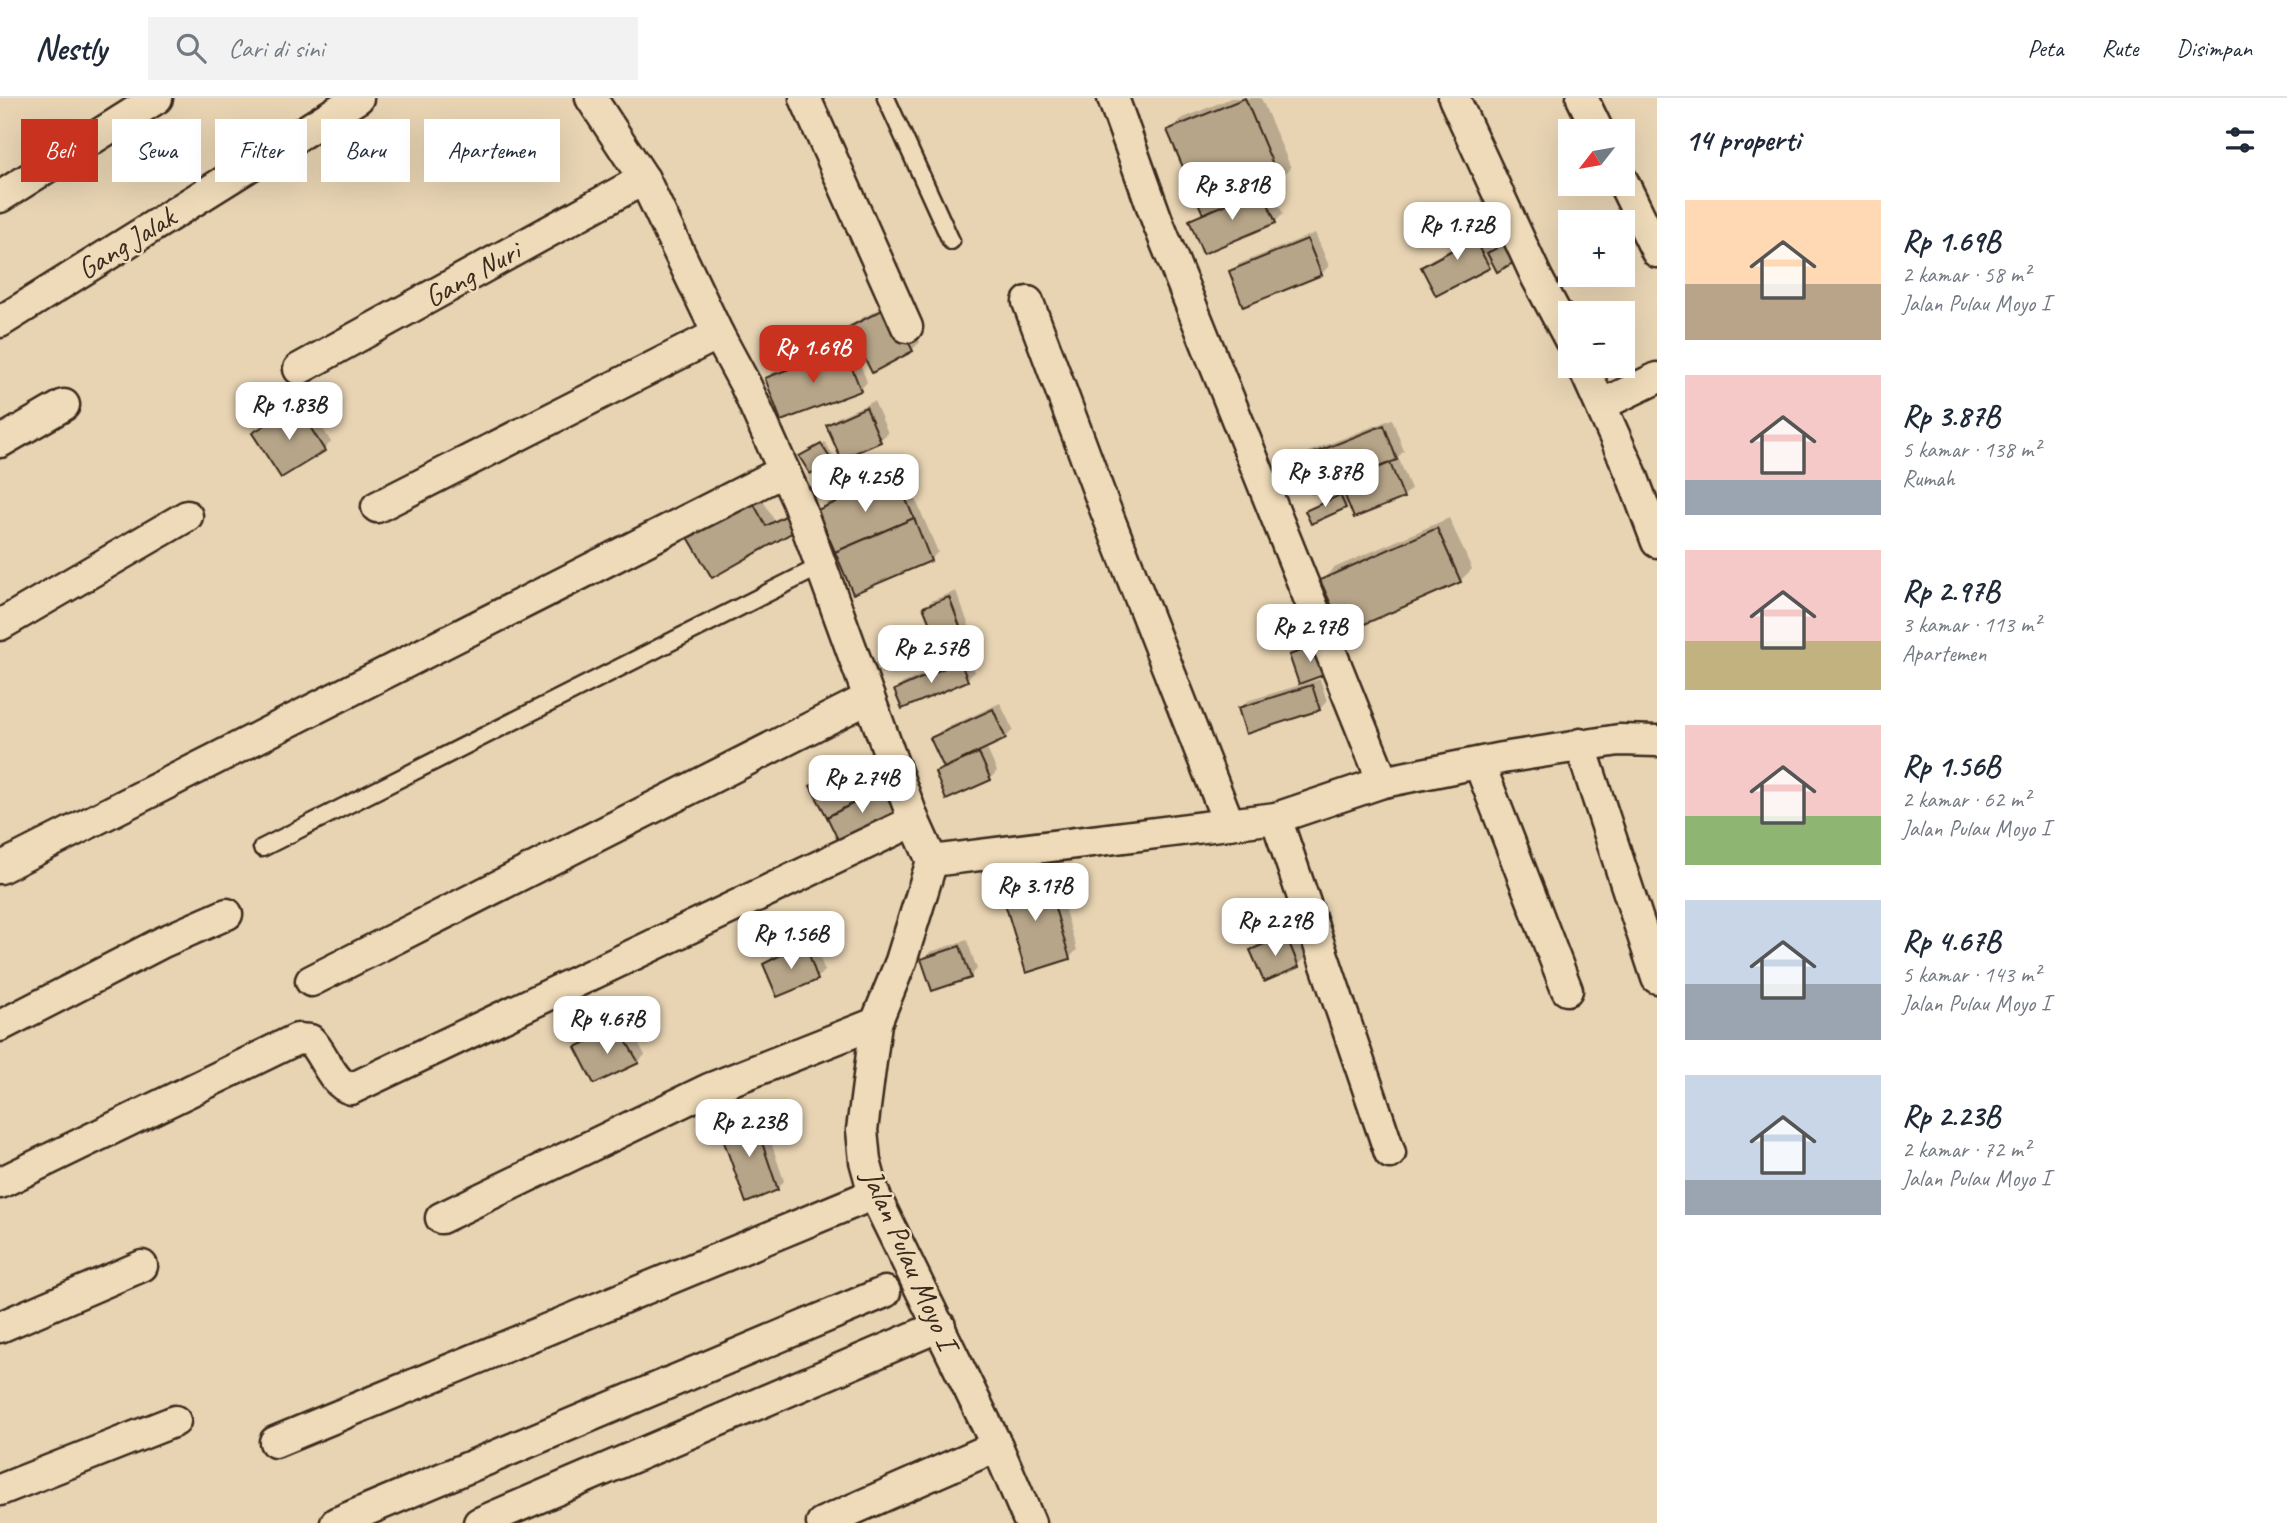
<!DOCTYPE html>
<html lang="id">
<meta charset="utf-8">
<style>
:root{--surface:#fff;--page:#f2f2f3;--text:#1f2937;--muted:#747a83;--line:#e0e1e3;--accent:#c8321e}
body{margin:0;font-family:Caveat,sans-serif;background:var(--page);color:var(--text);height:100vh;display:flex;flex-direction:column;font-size:26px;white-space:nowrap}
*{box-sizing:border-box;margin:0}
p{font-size:23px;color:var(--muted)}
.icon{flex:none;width:38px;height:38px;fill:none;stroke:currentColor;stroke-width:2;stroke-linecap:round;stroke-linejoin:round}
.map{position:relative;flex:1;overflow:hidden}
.drawer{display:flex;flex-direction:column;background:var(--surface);width:630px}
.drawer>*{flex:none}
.top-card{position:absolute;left:21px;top:21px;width:665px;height:63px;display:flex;gap:14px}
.needle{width:46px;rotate:239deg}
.controls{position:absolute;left:1558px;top:21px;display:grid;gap:14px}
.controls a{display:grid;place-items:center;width:77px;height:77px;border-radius:0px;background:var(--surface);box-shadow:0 7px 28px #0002;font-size:35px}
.price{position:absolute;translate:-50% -60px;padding:0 16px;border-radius:14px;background:#fff;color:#222;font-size:23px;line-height:46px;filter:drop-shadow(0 2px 4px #0008)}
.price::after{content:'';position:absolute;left:50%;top:42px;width:21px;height:16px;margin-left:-10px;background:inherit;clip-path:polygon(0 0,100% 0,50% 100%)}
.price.current{background:var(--accent);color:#fff}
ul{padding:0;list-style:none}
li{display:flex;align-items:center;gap:21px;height:175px;padding:0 28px}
li span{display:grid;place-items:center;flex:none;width:196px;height:140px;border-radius:0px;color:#555}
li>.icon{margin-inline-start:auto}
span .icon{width:84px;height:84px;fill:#fffc;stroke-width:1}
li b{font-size:30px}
h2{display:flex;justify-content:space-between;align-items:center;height:84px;padding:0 28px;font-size:30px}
.chip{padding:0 24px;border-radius:0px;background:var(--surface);box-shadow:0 7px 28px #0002;font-size:24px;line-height:63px}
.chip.current{background:var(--accent);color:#fff}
header{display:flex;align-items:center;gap:42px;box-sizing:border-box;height:98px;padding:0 35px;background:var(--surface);border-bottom:2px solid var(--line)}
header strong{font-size:33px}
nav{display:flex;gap:38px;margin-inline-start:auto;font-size:24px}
.search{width:490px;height:63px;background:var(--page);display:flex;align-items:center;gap:18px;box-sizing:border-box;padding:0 24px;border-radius:0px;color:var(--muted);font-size:26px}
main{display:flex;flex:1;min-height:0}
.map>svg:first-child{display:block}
.shadow{fill:#0003;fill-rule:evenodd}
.building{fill:#b7a589;stroke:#3b2a1e;stroke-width:2}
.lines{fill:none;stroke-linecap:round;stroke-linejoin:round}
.lane-casing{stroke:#3b2a1e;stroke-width:21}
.street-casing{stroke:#3b2a1e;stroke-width:35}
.lane{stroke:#efdbb9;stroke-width:16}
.street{stroke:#efdbb9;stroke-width:30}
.labels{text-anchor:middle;stroke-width:5;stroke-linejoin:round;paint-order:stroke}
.street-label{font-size:30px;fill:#3b2a1e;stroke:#efdbb9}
</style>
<header>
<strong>Nestly</strong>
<div class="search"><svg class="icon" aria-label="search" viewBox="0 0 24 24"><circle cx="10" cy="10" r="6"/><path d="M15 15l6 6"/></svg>Cari di sini</div>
<nav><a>Peta</a><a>Rute</a><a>Disimpan</a></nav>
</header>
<main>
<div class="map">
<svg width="1657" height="1425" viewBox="0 0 1657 1425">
<rect width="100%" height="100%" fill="#e8d4b3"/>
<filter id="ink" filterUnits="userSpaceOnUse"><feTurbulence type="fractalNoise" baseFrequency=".0143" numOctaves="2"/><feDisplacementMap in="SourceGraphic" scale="14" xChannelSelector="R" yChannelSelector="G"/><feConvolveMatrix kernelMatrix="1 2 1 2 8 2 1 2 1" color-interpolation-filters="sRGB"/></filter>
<g filter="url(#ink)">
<!-- shadow -->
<g class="shadow">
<polygon points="1231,0 1261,0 1291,70 1279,81 1270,85 1283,116 1275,124 1191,123 1204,113 1170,33 1181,21"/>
<polygon points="1482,119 1489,130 1483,136 1492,153 1512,142 1488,168 1423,169 1430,162 1457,148 1452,138 1459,131"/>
<polygon points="1315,135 1329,168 1321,176 1231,174 1239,166"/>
<polygon points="897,202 920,244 912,252 851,230 858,222"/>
<polygon points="852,244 867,284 860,292 767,280 774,273"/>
<polygon points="305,301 331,344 324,351 255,336 262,328"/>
<polygon points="874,303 888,335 880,342 842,359 828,327 836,320"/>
<polygon points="1392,321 1404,353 1398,359 1411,391 1403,399 1350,404 1345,409 1307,413 1345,394 1341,382 1301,361 1308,354"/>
<polygon points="825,344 834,359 831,362 805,355"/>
<path d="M903,372L938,454L930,462L819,413L827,405ZM903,374L905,377L826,411V407Z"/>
<polygon points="760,397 774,422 794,411 802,424 690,439 698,432"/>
<polygon points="1449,420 1472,471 1460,483 1322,482 1334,470"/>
<polygon points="956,493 971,533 964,540 925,509 933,502"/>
<polygon points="968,557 975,574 967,581 896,592 903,585"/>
<polygon points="1320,581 1327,603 1320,611 1240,610 1247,603"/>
<polygon points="1000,605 1013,632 1005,640 986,649 997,673 990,681 937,675 945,667 933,641 940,633"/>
<polygon points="876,651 905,706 812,688 819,681"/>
<polygon points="1052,770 1077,852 1069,860 1002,790 1010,782"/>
<polygon points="1293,831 1306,860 1298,867 1264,882 1252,853 1259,845"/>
<polygon points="812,839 825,873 817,880 778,897 765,867 772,859"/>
<polygon points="967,842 977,871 970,879 923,862 930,854"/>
<polygon points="627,924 645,957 638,964 577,950 584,942"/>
<path d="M760,1011L784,1083L777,1091L721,1031L728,1023ZM760,1013L762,1016L727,1029V1025Z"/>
</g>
<!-- building -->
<g class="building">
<polygon points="1245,0 1280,83 1203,116 1167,32"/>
<polygon points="1262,91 1276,125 1203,156 1189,122"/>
<polygon points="1475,125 1482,139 1475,143 1490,170 1436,198 1421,169 1456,150 1449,138"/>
<polygon points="1307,141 1322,177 1243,209 1229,173"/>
<polygon points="1508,144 1518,162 1497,174 1487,155"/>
<polygon points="890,208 913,253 872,275 849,229"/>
<polygon points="844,250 861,293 781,323 765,280"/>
<polygon points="297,308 325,353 281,380 252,335"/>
<polygon points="866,309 881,344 841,361 826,327"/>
<polygon points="1384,327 1397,362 1312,395 1299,361"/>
<polygon points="821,346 832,363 810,376 799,358"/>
<polygon points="1390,365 1404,400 1354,420 1340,385"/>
<polygon points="896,379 914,420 835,454 817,412"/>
<polygon points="1340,397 1346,410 1311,426 1305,413"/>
<polygon points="752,403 766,428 787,417 795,433 712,480 688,439"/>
<polygon points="914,420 931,463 853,496 835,454"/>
<polygon points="1437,430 1461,484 1344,535 1320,482"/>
<polygon points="949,499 965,542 940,551 923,509"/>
<polygon points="1322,546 1332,574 1299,586 1289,557"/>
<polygon points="960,563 968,583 902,611 894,592"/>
<polygon points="1312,587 1320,612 1246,636 1238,610"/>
<polygon points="993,611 1006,641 944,670 930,640"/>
<polygon points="979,655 991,682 946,702 935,674"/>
<polygon points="868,657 885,689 827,719 810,688"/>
<polygon points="885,689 898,715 840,746 827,719"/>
<polygon points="1045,776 1070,861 1026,875 1000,789"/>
<polygon points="1286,837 1299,869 1264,884 1250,852"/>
<polygon points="805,845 818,882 777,899 763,866"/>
<polygon points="960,848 971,880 932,893 921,861"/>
<polygon points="619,931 639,965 594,986 575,949"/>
<polygon points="753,1018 778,1092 746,1105 719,1030"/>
</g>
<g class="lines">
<!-- lane casing -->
<g class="lane-casing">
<g id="lane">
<polyline points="886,0 951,143"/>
<polyline points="262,750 821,468"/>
</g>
</g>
<!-- street casing -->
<g class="street-casing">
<g id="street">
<polyline points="591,0 644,81 718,236 745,286 797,402 914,723 932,763 901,863 876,925 862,1032 865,1063 874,1096 997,1348 1030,1425"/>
<polyline points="805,0 907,229"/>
<polyline points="1113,0 1158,125 1383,684"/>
<polyline points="1454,0 1537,180 1570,242"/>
<polyline points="1582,0 1598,33"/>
<polyline points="1622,82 1657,154"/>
<polyline points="0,99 157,0"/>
<polyline points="1028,204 1104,408 1229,726"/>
<polyline points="0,224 358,0"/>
<polyline points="1583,268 1631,375 1657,444"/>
<polyline points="299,271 644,81"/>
<polyline points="1601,307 1657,280"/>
<polyline points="0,344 64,307"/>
<polyline points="377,409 718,236"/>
<polyline points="0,527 187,418"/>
<polyline points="1580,646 1657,880"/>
<polyline points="1479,665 1567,892"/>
<polyline points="1276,720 1390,1055"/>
<polyline points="932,763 1276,720 1383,684 1502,660 1619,642 1657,643"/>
<polyline points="0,770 784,373"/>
<polyline points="311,883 869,600"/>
<polyline points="0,928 163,844 227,816"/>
<path d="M0,1085L297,941L310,942C324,955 331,985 351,991L914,723"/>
<polyline points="441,1120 709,991 876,925"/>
<polyline points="0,1229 142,1168"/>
<polyline points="275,1344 874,1096"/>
<polyline points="0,1392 175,1323"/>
<polyline points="336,1425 885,1194"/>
<polyline points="479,1425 940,1228"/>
<polyline points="822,1425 997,1348"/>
</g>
</g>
<!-- lane -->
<use href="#lane" class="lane"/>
<!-- street -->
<use href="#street" class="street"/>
</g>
</g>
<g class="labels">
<!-- street labels -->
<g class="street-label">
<text transform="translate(126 145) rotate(-32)" y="10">Gang Jalak</text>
<text transform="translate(472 176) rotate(-29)" y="10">Gang Nuri</text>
<text transform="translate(910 1161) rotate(66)" y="10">Jalan Pulau Moyo I</text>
</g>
</g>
</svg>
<div class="controls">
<a><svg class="needle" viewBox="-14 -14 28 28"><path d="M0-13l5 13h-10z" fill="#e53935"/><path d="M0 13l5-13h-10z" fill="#747a83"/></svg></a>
<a>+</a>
<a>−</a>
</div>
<b class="price" style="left:1232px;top:124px">Rp 3.81B</b>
<b class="price" style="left:1457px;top:164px">Rp 1.72B</b>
<b class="price current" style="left:813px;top:287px">Rp 1.69B</b>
<b class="price" style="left:289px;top:344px">Rp 1.83B</b>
<b class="price" style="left:1325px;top:411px">Rp 3.87B</b>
<b class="price" style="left:865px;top:416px">Rp 4.25B</b>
<b class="price" style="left:1310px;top:566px">Rp 2.97B</b>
<b class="price" style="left:931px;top:587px">Rp 2.57B</b>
<b class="price" style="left:862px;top:717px">Rp 2.74B</b>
<b class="price" style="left:1035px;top:825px">Rp 3.17B</b>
<b class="price" style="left:1275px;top:860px">Rp 2.29B</b>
<b class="price" style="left:791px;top:873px">Rp 1.56B</b>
<b class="price" style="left:607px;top:958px">Rp 4.67B</b>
<b class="price" style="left:749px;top:1061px">Rp 2.23B</b>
<div class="top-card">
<a class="chip current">Beli</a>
<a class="chip">Sewa</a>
<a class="chip">Filter</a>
<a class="chip">Baru</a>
<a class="chip">Apartemen</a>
</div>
</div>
<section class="drawer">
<h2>14 properti<svg class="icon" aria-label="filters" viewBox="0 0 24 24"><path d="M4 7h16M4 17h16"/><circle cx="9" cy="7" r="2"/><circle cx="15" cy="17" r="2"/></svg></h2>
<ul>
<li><span style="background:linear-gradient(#ffd9b3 60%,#b9a48a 0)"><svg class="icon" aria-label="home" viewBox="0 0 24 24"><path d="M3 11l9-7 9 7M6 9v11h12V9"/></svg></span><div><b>Rp 1.69B</b><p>2 kamar · 58 m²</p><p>Jalan Pulau Moyo I</p></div></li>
<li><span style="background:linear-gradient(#f6c9c9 75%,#9aa5b1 0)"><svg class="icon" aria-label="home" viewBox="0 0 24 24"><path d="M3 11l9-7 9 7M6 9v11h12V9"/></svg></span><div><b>Rp 3.87B</b><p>5 kamar · 138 m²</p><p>Rumah</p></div></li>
<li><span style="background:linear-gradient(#f6c9c9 65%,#c2b280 0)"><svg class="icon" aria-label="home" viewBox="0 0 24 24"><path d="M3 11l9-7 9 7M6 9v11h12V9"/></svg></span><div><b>Rp 2.97B</b><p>3 kamar · 113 m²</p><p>Apartemen</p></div></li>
<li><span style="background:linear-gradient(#f6c9c9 65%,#8fb573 0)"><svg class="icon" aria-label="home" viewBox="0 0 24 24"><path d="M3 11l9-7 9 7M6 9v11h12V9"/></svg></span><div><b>Rp 1.56B</b><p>2 kamar · 62 m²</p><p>Jalan Pulau Moyo I</p></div></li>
<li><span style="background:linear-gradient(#c9d6e8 60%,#9aa5b1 0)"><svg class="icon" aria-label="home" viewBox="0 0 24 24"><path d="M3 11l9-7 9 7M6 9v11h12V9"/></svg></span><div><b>Rp 4.67B</b><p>5 kamar · 143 m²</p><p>Jalan Pulau Moyo I</p></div></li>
<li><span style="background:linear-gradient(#c9d6e8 75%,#9aa5b1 0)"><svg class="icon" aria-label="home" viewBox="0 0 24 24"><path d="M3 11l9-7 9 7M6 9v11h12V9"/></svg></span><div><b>Rp 2.23B</b><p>2 kamar · 72 m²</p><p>Jalan Pulau Moyo I</p></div></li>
</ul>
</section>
</main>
